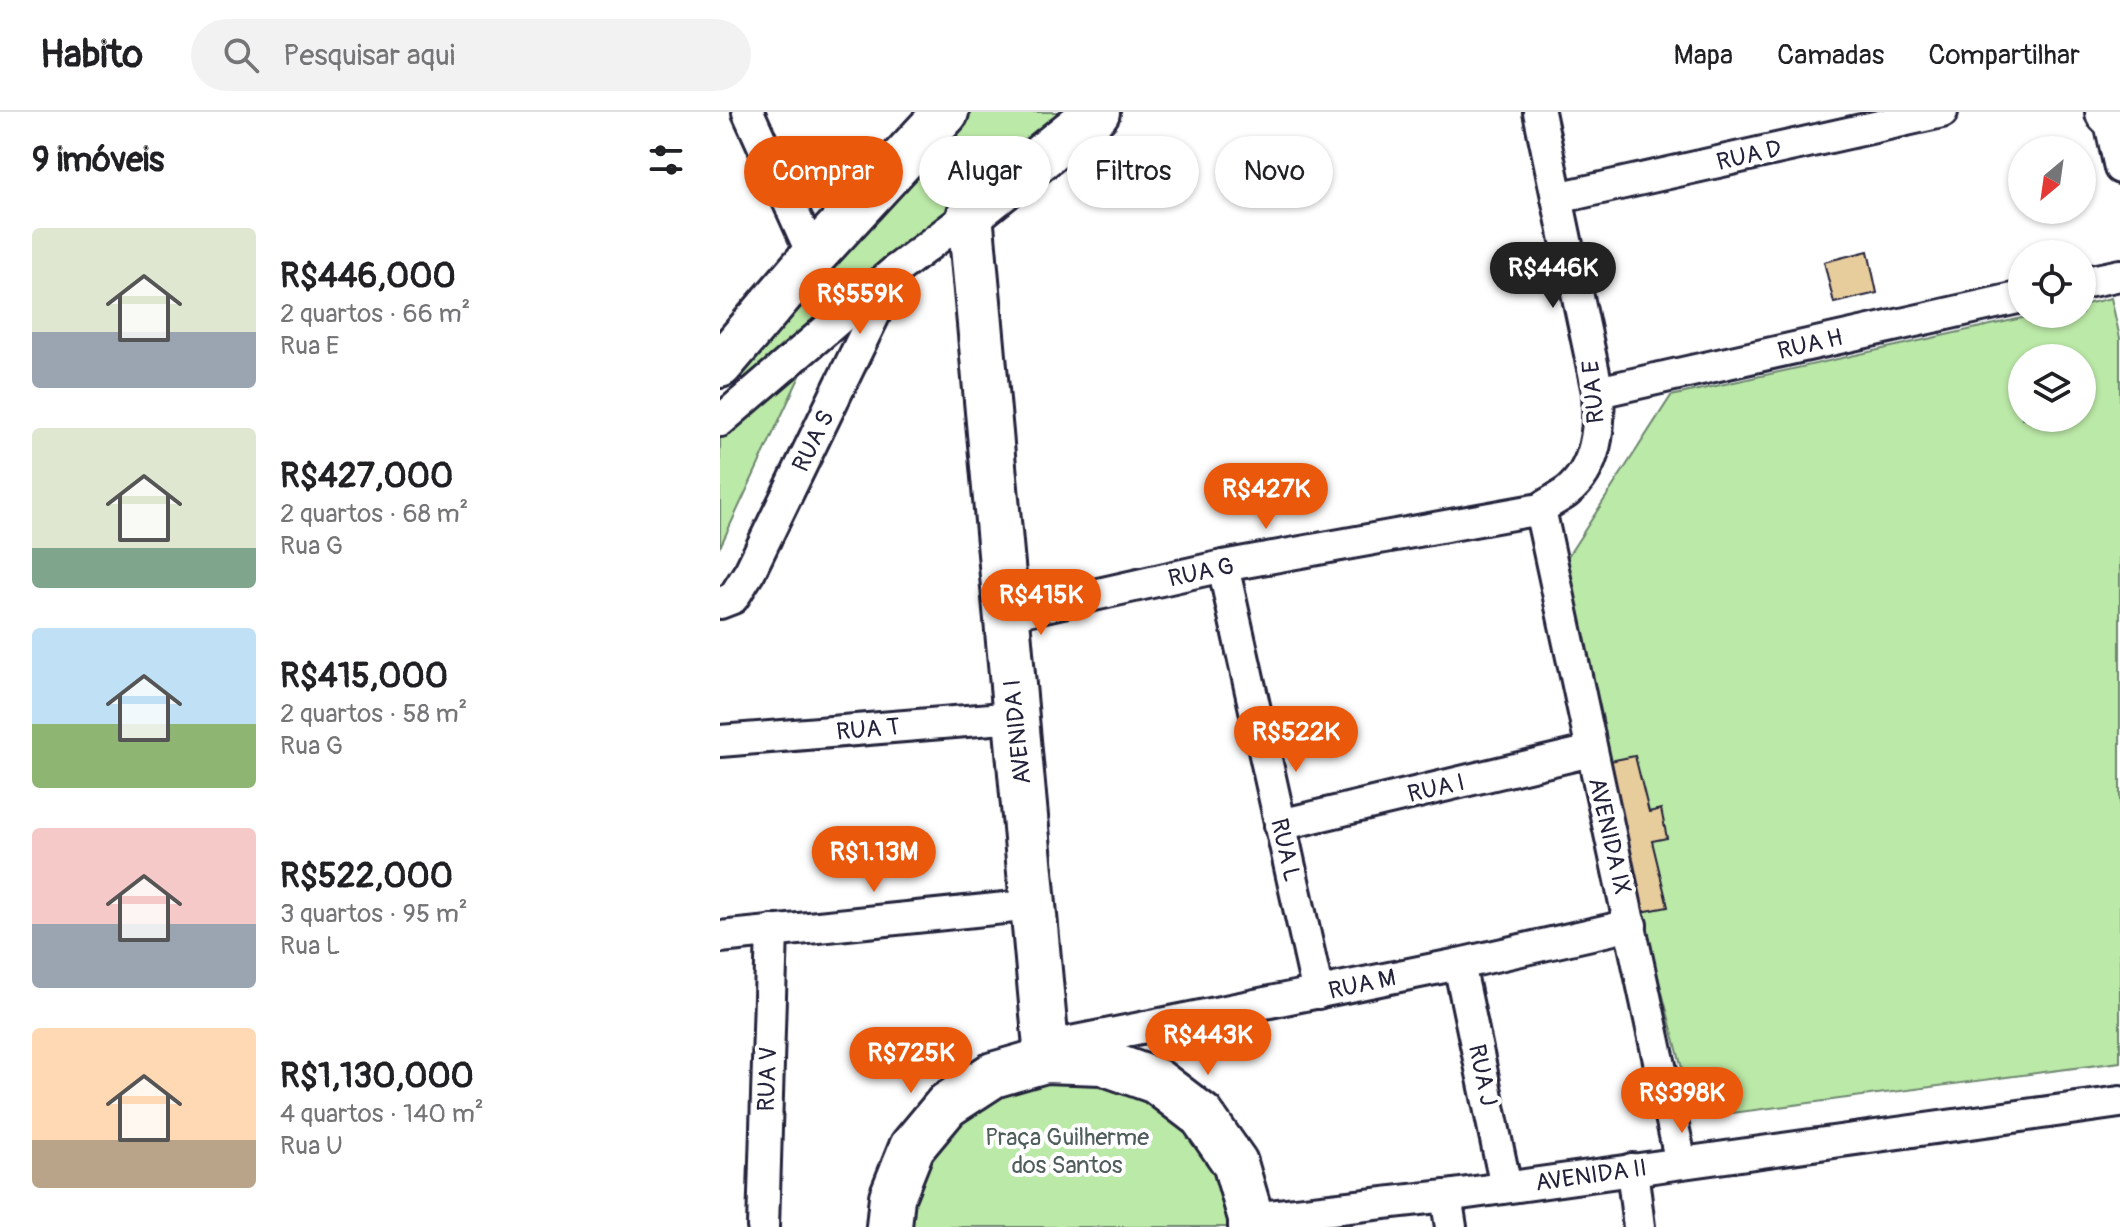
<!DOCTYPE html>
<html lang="pt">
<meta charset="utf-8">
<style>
:root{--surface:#fff;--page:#f2f2f2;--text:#202124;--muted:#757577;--line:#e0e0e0;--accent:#ea580c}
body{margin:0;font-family:Pangolin,sans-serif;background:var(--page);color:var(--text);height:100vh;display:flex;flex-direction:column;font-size:30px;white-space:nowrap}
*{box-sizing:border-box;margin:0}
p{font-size:26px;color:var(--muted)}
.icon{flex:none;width:44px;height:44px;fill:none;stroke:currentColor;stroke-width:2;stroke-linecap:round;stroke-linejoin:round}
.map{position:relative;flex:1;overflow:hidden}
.side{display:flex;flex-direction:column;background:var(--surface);width:720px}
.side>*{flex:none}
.banner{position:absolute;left:24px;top:24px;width:760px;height:72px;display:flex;gap:16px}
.needle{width:52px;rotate:209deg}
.tools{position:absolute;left:1288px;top:24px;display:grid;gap:16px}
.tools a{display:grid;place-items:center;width:88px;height:88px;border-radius:50%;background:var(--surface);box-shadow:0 2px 6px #0004;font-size:40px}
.price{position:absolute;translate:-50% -68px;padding:0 18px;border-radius:28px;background:var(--accent);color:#fff;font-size:26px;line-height:52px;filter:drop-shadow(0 2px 4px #0008)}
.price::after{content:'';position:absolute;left:50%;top:48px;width:24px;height:18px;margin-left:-12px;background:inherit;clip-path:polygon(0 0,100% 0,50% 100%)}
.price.on{background:#222;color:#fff}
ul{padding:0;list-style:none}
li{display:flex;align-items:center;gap:24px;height:200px;padding:0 32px}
li span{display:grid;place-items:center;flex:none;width:224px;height:160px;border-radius:8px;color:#555}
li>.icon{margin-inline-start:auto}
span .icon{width:96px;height:96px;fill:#fffc;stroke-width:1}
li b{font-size:34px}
h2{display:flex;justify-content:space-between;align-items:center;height:96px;padding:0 32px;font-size:34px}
.pill{padding:0 28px;border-radius:36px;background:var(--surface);box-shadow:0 2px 6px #0004;font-size:28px;line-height:72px}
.pill.on{background:var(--accent);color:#fff}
header{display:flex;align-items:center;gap:48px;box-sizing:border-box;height:112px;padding:0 40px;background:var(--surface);border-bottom:2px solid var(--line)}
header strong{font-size:38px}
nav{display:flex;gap:44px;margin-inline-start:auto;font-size:28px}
.search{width:560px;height:72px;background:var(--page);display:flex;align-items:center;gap:20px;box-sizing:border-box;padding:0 28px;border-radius:44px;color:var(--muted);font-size:30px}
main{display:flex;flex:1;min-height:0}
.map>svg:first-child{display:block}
.green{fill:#bbe9a7;stroke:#6e8671;stroke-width:2;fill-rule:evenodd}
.building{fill:#e7cc9c;stroke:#22223b;stroke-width:2}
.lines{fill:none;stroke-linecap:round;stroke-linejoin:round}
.street-casing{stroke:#22223b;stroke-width:36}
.secondary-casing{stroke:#22223b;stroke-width:50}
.street{stroke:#fff;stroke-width:30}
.secondary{stroke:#fff;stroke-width:44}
.labels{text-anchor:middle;stroke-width:8;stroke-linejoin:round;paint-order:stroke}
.street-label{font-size:24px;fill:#22223b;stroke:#fff}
.park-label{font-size:24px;fill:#505e5b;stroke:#fff}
</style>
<header>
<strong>Habito</strong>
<div class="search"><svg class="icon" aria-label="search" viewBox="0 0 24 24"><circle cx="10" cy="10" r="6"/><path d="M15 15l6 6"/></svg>Pesquisar aqui</div>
<nav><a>Mapa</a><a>Camadas</a><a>Compartilhar</a></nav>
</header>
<main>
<section class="side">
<h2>9 imóveis<svg class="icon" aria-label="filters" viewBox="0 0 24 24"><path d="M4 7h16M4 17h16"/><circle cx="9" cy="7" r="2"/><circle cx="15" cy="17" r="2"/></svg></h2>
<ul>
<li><span style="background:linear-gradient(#dfe7d0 65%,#9aa5b1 0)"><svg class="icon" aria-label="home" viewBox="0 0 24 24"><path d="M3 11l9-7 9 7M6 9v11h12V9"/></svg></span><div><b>R$446,000</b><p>2 quartos · 66 m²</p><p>Rua E</p></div></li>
<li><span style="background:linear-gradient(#dfe7d0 75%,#7fa58c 0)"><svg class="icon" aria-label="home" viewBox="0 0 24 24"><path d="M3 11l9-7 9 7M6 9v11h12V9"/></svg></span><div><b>R$427,000</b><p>2 quartos · 68 m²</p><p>Rua G</p></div></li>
<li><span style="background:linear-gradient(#bfe0f5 60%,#8fb573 0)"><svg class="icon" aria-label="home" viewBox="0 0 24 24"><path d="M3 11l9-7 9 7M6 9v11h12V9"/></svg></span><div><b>R$415,000</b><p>2 quartos · 58 m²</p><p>Rua G</p></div></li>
<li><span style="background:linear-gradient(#f6c9c9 60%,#9aa5b1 0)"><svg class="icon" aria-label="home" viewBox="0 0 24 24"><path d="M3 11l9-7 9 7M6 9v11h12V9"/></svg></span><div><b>R$522,000</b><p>3 quartos · 95 m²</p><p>Rua L</p></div></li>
<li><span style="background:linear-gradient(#ffd9b3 70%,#b9a48a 0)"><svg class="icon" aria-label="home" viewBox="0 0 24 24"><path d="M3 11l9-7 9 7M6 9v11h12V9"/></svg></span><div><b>R$1,130,000</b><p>4 quartos · 140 m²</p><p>Rua U</p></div></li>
</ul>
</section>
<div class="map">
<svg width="1400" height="1115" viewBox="0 0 1400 1115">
<rect width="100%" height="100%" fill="#fff"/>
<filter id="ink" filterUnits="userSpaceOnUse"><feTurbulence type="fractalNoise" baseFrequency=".0125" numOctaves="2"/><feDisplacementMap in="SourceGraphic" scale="16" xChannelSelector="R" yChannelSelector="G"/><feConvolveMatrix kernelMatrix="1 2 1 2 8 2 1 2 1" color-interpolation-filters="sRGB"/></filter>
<g filter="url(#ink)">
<!-- green -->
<g class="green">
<polygon points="239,0 341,0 38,260 24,267 11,253"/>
<path d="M1391,186L1400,226V950L975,1006L921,800L841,455L951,284L1320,202H1362V193ZM1302,246H1362V306H1302Z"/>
<polygon points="93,236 0,435 0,321"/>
<polygon points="320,962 380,964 436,986 478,1021 507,1067 518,1115 175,1115 216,1018"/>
</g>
<!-- building -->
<g class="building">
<polygon points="1148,139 1157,181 1114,191 1104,150"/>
<polygon points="915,644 929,700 941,697 947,726 932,729 948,795 921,800 885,650"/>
</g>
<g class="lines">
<!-- street casing -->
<g class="street-casing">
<g id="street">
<polyline points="28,0 93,144"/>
<polyline points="1388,1 1400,56"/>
<polyline points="837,86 1222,0"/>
<polyline points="1362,171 1400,163"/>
<polyline points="878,280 1302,185"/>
<polyline points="0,309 176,158 250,102"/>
<polyline points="820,397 961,1051"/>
<polyline points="503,454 598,881"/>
<polyline points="0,491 13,486 30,459 176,158"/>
<path d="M285,503L503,454L820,397C828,391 839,386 847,380C877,356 880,315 878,280L819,0"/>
<polyline points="0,629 296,605"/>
<polyline points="560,713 871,639"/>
<polyline points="0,825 314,793"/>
<polyline points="739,852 786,1075"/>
<polyline points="326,935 739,852 911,813"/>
<polyline points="912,1057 919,1115"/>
<polyline points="726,1084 731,1115"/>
<polyline points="531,1106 726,1084 1400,990"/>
<polyline points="43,1115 52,819"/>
</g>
</g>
<!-- secondary casing -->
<g class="secondary-casing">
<g id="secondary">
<polyline points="1388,0 1400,12"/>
<polyline points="0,253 93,144 226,0"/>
<path d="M325,948L326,935C302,657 274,380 250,102L377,0"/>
<polyline points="169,1115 172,1085 192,1035 227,993 273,963 325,948 382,950 436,969 482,1004 515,1051 531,1106 531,1115"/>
</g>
</g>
<!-- street -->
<use href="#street" class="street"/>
<!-- secondary -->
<use href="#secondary" class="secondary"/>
</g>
</g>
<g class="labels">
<!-- street labels -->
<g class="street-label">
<text transform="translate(1029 43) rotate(-13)" y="8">RUA D</text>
<text transform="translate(1090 232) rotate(-13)" y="8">RUA H</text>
<text transform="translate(873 280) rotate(-95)" y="8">RUA E</text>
<text transform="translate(93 329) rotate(-64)" y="8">RUA S</text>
<text transform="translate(481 460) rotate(-12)" y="8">RUA G</text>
<text transform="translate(148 617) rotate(-5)" y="8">RUA T</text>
<text transform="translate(297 620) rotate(-96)" y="8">AVENIDA I</text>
<text transform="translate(716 676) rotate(-13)" y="8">RUA I</text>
<text transform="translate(890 724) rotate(77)" y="8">AVENIDA IX</text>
<text transform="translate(566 738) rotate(77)" y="8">RUA L</text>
<text transform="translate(642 872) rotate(-12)" y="8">RUA M</text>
<text transform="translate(763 963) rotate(78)" y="8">RUA J</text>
<text transform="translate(47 967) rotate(-88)" y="8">RUA V</text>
<text transform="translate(871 1063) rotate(-8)" y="8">AVENIDA II</text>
</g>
<!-- park labels -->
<g class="park-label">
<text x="347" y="1033">Praça Guilherme<tspan x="347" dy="28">dos Santos</tspan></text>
</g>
</g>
</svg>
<div class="tools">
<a><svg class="needle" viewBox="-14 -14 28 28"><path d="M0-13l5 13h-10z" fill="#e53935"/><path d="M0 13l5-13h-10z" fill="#757577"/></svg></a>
<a><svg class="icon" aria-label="locate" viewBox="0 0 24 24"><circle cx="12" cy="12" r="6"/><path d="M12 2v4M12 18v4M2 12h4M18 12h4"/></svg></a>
<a><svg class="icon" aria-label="layers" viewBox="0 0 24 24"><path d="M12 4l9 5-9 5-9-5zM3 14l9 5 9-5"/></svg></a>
</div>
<b class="price on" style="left:833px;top:198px">R$446K</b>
<b class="price" style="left:140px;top:224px">R$559K</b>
<b class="price" style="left:546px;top:419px">R$427K</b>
<b class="price" style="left:321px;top:525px">R$415K</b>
<b class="price" style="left:576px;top:662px">R$522K</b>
<b class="price" style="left:154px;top:782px">R$1.13M</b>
<b class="price" style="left:488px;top:965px">R$443K</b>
<b class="price" style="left:191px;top:983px">R$725K</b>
<b class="price" style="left:962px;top:1023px">R$398K</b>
<div class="banner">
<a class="pill on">Comprar</a>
<a class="pill">Alugar</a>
<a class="pill">Filtros</a>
<a class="pill">Novo</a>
</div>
</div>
</main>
